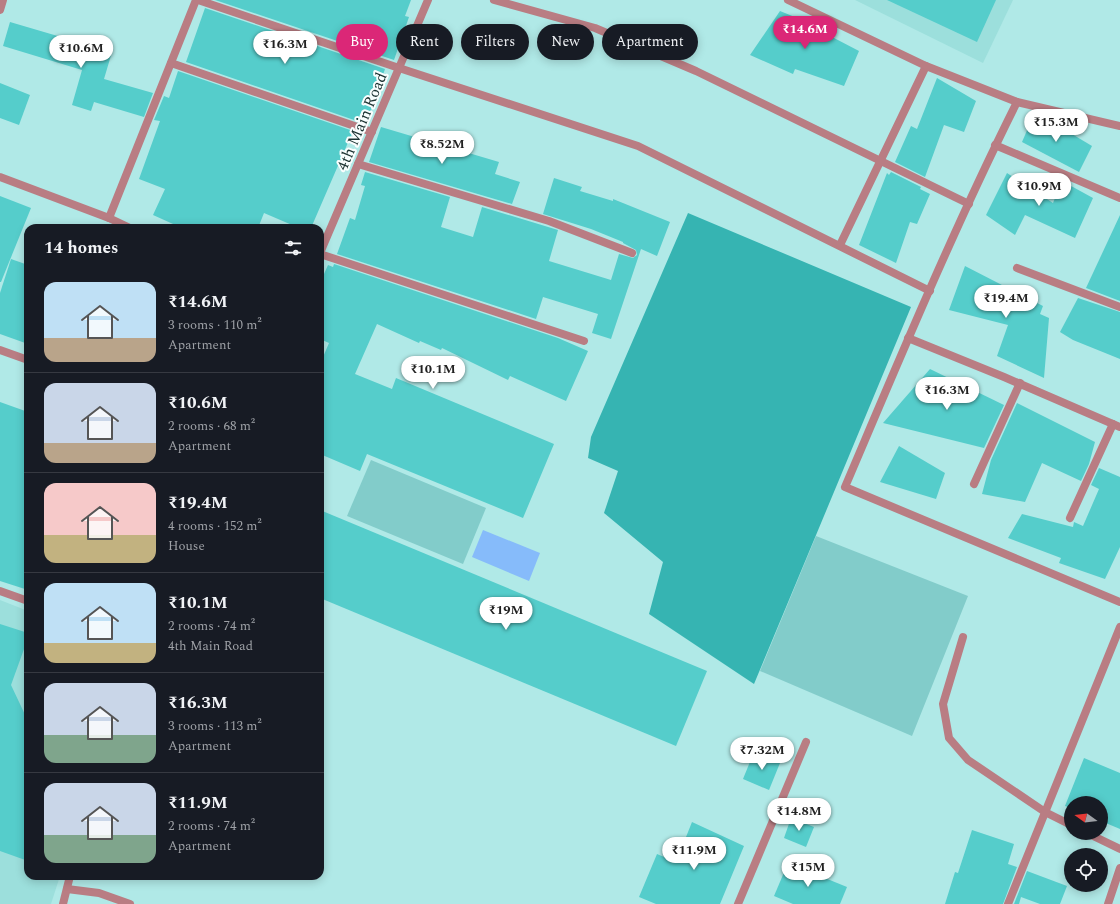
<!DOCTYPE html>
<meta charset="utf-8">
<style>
:root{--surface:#171b24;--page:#20242c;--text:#f1f3f6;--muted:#9ea1a6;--line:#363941;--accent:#db2777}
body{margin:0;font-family:Spectral,serif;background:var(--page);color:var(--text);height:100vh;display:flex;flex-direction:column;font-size:15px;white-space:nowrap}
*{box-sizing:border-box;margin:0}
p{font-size:13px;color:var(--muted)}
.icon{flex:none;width:22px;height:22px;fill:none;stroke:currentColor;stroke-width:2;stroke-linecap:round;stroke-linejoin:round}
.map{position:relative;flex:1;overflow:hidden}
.drawer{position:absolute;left:24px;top:224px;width:300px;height:656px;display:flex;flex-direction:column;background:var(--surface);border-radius:12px;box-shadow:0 2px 10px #0003}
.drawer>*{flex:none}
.top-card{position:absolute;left:336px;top:24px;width:380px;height:36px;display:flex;gap:8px}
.needle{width:26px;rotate:285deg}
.tools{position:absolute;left:1064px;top:796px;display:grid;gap:8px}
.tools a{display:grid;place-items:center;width:44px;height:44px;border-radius:50%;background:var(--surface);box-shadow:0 2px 10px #0003;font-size:20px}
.price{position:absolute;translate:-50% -34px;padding:0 9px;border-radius:14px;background:#fff;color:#222;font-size:13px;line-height:26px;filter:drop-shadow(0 1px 2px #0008)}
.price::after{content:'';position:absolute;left:50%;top:24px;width:12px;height:9px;margin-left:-6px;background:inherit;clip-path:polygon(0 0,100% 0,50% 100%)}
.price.selected{background:var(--accent);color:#fff}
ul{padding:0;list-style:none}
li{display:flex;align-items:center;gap:12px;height:100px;padding:0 20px}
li+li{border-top:1px solid var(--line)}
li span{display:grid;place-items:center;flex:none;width:112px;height:80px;border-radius:12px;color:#555}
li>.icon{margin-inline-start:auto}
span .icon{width:48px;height:48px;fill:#fffc;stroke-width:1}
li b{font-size:17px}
h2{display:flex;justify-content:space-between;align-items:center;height:48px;padding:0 20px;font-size:17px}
.tag{padding:0 14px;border-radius:18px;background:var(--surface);box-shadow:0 2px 10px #0003;font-size:14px;line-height:36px}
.tag.selected{background:var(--accent);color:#fff}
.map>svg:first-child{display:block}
.built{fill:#9cdfdc}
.green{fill:#82ccca}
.forest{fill:#36b4b2}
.water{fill:#86bbfa}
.building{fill:#55cdcb}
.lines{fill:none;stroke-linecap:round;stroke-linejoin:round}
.minor{stroke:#b97d83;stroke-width:8}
.tertiary{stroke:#b97d83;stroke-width:8}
.labels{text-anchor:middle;stroke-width:4;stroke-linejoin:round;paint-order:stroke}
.street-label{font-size:16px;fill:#1b3231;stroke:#f9fefe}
</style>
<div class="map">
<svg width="1120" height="904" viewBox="0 0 1120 904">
<rect width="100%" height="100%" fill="#b0e9e7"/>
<!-- built -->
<g class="built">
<polygon points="855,0 1013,0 983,63"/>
<polygon points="0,600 28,611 28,876 60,876 51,904 0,904"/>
</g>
<!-- green -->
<g class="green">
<polygon points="371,460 486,508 463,564 347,516"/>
<polygon points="816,536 968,596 912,736 760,671"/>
</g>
<!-- forest -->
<polygon class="forest" points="688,213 911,307 754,684 649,614 663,562 604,513 618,471 588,458 591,437"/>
<!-- water -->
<polygon class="water" points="483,530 540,553 529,581 472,557"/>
<!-- building -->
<g class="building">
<polygon points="215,0 411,0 405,16 409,17 394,60"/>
<polygon points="887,0 996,0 977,42"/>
<polygon points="205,8 385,69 370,113 362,110 357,121 186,62"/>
<polygon points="780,11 812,24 811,26 859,51 844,86 795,69 793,74 750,55"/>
<polygon points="10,22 112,52 104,79 153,93 144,117 94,102 91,111 72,105 82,70 3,46"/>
<polygon points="178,71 353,131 311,228 299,228 264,213 258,228 182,228 153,215 165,189 139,179 160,121 154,120 164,96 169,98"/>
<polygon points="937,78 976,101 964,132 944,125 925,177 895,162 911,126 917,129"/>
<polygon points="0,83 30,95 19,125 0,118"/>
<polygon points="1035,112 1092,146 1079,172 1022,142"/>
<polygon points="381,127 499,162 495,174 520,182 512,204 369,162"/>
<polygon points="365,172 450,197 441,227 473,237 482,207 558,230 549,261 611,280 619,254 633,258 637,255 636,250 623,243 623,242 591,229 543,214 554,178 582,187 580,191 613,201 613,199 670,222 657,256 641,249 611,339 592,333 598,314 543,297 536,319 337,254 350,218 355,220 365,186 361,185"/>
<polygon points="891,172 921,187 920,189 930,194 917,224 910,222 896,263 859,245 887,173 889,175"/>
<polygon points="1007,173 1053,203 1062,181 1093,198 1075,238 1025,215 1015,235 986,215"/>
<polygon points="0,196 31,208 1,282 0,282"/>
<polygon points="1120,215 1120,301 1086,288"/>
<polygon points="11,259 28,265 28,344 0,334 0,293"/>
<polygon points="334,264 558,338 588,351 566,401 510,376 508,380 442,348 441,350 420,341 419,343 377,324 355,374 392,389 396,378 554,444 523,518 367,454 360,471 320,454 320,364 329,343 320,339 320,283 328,265 333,267"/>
<polygon points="965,266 1043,306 1040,314 1049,318 1044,378 997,356 1008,325 949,310"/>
<polygon points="1078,298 1120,312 1120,359 1073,340 1060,332"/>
<polygon points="930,369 1004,405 984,448 883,423"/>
<polygon points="0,402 28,412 28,590 0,581"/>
<polygon points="1017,403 1095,442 1089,464 1081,481 1042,463 1025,502 982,494 991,460"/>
<polygon points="899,446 945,473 936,499 880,482"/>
<polygon points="1099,468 1120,477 1120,547 1105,579 1059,563 1061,558 1008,538 1022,514 1073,527 1074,522 1083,526 1099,489 1091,485"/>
<polygon points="320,510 707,671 676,746 320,598"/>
<polygon points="0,624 28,633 28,638 11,685 28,721 28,861 0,851"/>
<polygon points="754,752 780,763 769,790 743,779"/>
<polygon points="1084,758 1120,773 1120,829 1101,821 1101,803 1071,803 1071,808 1065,806"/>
<polygon points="791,818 814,827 806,847 784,838"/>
<polygon points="692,822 744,846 720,904 656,904 639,897 657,854 676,862"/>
<polygon points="972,830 1014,844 1008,864 1017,867 1003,904 945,904 955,872 958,873"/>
<polygon points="788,863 847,887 840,904 793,904 774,896"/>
<polygon points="1027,871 1067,886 1060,904 1040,904 1021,897 1019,904 1014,904"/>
</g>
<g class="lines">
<!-- minor -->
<g class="minor">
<polyline points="198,0 399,68 638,146 930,291"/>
<polyline points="494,0 595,28 696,71 969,204"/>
<polyline points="171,63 372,132"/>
<path d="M1017,102C954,228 900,358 845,487L1120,602"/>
<polyline points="995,145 1120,198"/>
<polyline points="358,164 549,221 632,253"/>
<polyline points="109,218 196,0"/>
<polyline points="840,245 926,66"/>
<polyline points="320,254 584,341"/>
<polyline points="1017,268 1120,307"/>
<polyline points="908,338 1004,377 1120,427"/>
<polyline points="0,350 28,360"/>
<polyline points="974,484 1020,383"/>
<polyline points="1070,518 1113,424"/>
<polyline points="0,591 28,601"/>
<polyline points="963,637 943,704 949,738 968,760 1045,812 1071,825"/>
<polyline points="1087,833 1120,849"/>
<polyline points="67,889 99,893 130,904"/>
<polyline points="738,904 806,742"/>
<polyline points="1008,904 1120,627"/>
<polyline points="1108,904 1120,868"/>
</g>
<!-- tertiary -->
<g class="tertiary">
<polyline points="788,0 926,66 1017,102 1120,126"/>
<polyline points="0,10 3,0"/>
<polyline points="0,177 109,218 130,228"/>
<polyline points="320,253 428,0"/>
<polyline points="63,904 70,876"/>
</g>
</g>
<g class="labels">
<!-- street labels -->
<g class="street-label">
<text transform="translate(361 121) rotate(-67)" y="6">4th Main Road</text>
</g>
</g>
</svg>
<div class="tools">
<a><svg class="needle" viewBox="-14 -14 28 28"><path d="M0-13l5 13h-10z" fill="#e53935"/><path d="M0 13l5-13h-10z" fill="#9ea1a6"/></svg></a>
<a><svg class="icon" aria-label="locate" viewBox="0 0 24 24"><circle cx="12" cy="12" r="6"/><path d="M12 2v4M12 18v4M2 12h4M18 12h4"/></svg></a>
</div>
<b class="price selected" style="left:805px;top:50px">₹14.6M</b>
<b class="price" style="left:285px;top:65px">₹16.3M</b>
<b class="price" style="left:81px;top:69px">₹10.6M</b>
<b class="price" style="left:1056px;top:143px">₹15.3M</b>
<b class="price" style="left:442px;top:165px">₹8.52M</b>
<b class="price" style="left:1039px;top:207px">₹10.9M</b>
<b class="price" style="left:1006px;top:319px">₹19.4M</b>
<b class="price" style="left:433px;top:390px">₹10.1M</b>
<b class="price" style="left:947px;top:411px">₹16.3M</b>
<b class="price" style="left:506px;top:631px">₹19M</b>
<b class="price" style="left:762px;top:771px">₹7.32M</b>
<b class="price" style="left:799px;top:832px">₹14.8M</b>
<b class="price" style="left:694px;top:871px">₹11.9M</b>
<b class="price" style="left:808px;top:888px">₹15M</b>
<div class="top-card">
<a class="tag selected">Buy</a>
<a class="tag">Rent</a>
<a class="tag">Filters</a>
<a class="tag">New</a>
<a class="tag">Apartment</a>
</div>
<section class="drawer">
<h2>14 homes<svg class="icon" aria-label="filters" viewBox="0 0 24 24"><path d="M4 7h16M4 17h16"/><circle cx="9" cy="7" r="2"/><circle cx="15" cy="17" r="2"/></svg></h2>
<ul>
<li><span style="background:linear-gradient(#bfe0f5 70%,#b9a48a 0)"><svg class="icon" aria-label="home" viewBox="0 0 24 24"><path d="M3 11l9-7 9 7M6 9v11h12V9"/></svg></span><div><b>₹14.6M</b><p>3 rooms · 110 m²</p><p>Apartment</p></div></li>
<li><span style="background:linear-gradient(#c9d6e8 75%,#b9a48a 0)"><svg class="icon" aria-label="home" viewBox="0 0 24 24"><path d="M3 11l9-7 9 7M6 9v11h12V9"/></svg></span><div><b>₹10.6M</b><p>2 rooms · 68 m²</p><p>Apartment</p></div></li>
<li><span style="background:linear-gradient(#f6c9c9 65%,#c2b280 0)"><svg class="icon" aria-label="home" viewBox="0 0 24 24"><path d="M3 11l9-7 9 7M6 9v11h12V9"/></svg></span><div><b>₹19.4M</b><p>4 rooms · 152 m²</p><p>House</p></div></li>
<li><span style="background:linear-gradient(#bfe0f5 75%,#c2b280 0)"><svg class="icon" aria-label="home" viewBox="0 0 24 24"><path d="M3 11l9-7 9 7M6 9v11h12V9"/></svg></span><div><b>₹10.1M</b><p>2 rooms · 74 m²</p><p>4th Main Road</p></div></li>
<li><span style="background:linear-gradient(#c9d6e8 65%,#7fa58c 0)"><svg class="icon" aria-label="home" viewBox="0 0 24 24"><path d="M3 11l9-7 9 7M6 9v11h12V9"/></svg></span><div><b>₹16.3M</b><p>3 rooms · 113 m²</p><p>Apartment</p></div></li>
<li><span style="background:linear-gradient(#c9d6e8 65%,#7fa58c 0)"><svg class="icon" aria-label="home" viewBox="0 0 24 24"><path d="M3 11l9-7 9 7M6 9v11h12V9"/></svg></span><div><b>₹11.9M</b><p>2 rooms · 74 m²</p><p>Apartment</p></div></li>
</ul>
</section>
</div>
